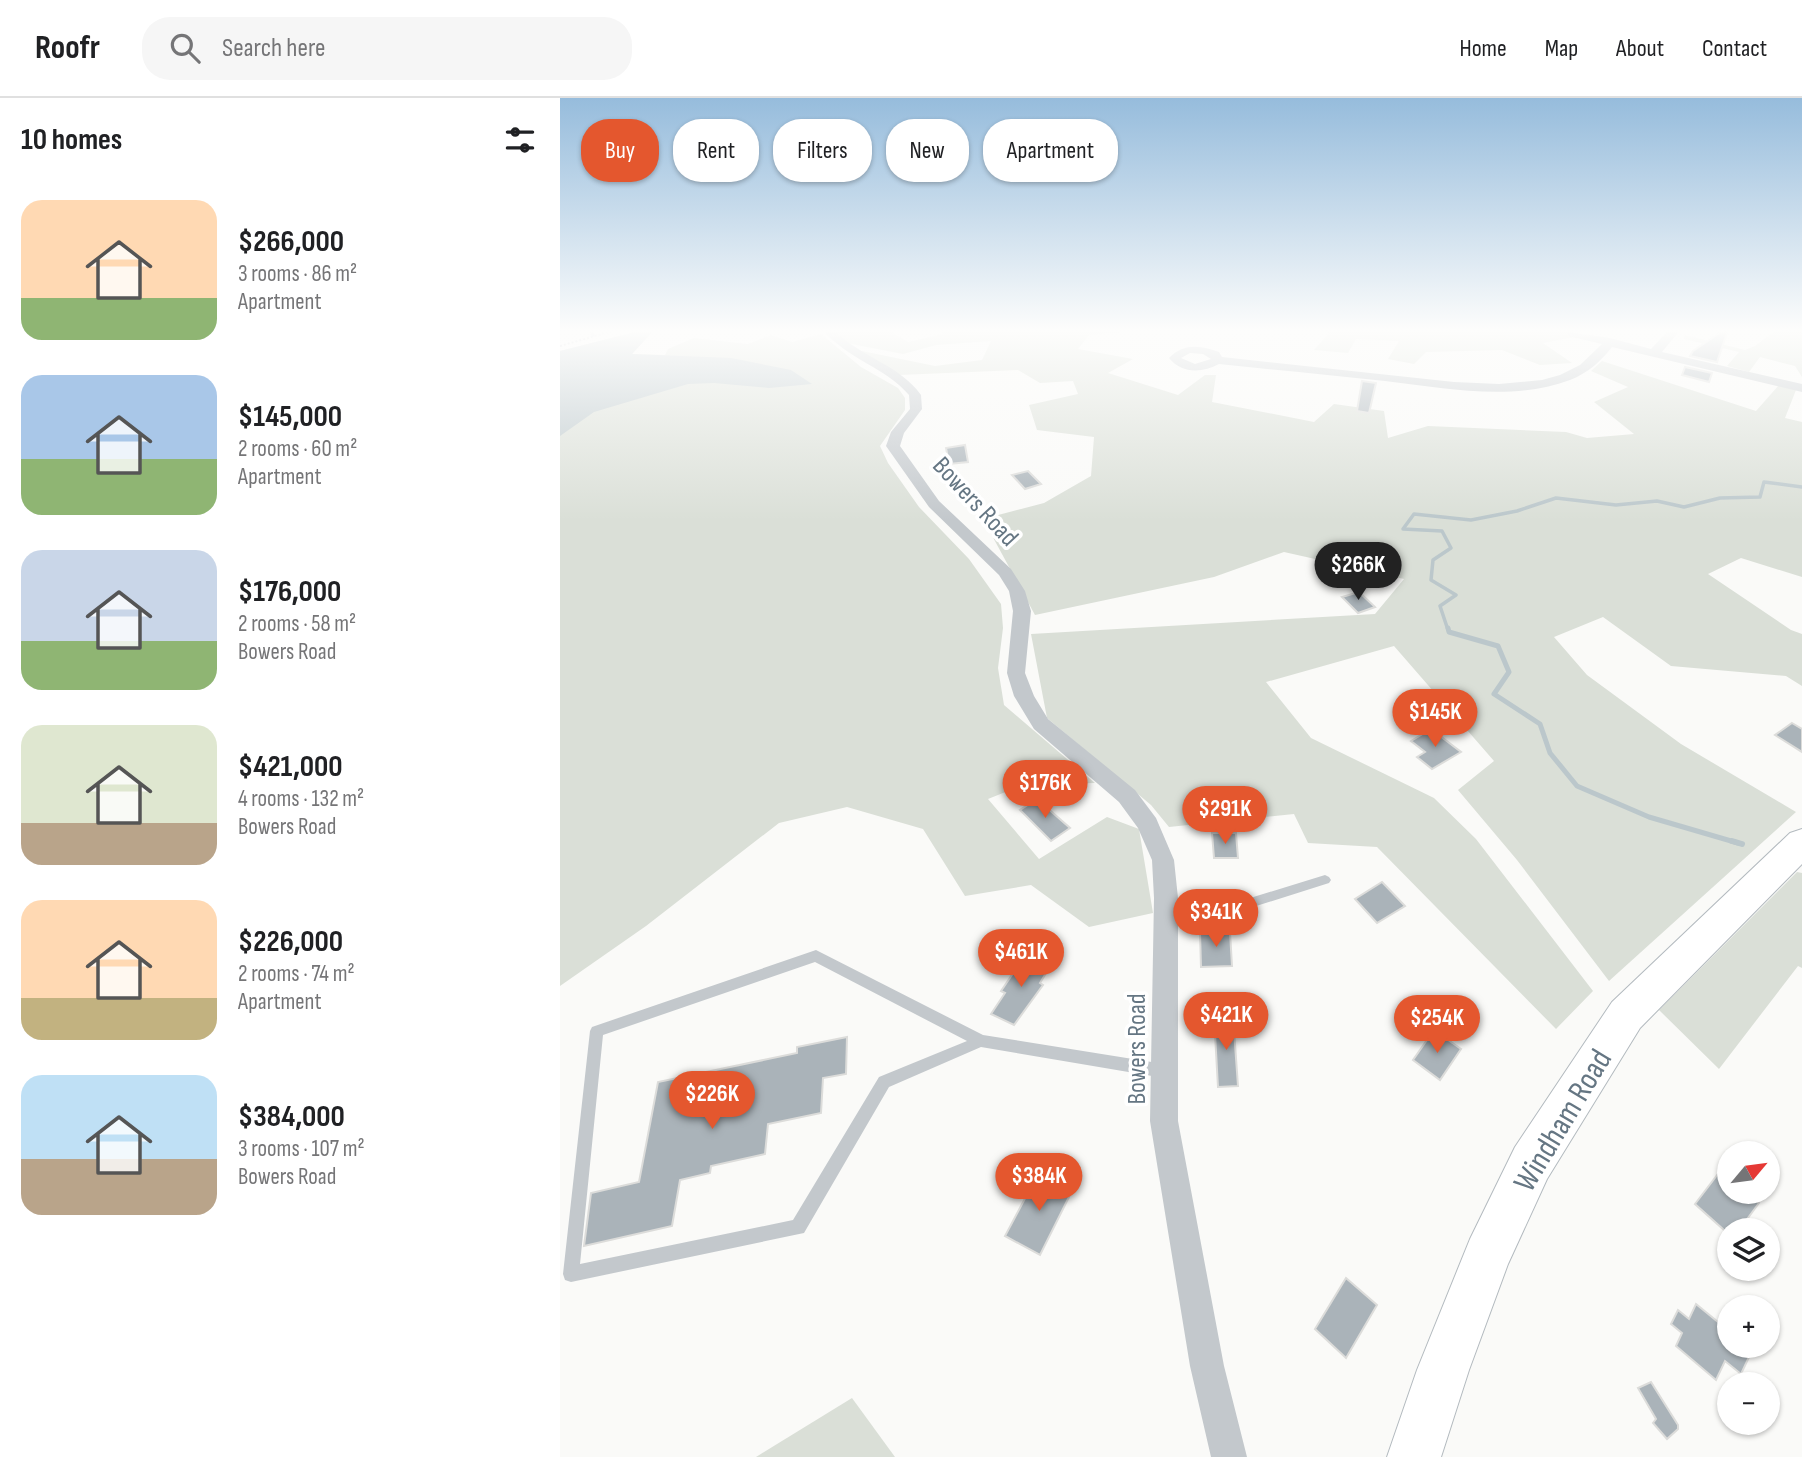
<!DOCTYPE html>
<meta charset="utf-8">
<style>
:root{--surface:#fff;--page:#f6f6f6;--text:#202124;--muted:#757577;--line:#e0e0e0;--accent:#e4572e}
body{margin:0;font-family:"Sofia Sans Condensed",sans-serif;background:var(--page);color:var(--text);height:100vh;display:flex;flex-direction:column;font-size:26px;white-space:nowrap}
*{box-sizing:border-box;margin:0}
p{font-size:23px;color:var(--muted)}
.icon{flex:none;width:38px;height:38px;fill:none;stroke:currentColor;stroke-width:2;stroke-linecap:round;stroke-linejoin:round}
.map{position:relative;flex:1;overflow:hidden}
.side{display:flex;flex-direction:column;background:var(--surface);width:560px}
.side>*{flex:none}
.banner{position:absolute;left:21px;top:21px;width:665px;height:63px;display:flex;gap:14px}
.needle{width:46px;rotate:61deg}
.tools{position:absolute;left:1157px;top:1043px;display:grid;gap:14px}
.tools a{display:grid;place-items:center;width:63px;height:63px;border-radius:50%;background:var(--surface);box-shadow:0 2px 5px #0004;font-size:35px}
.price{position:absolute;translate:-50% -60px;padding:0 16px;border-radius:24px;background:var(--accent);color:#fff;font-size:23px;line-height:46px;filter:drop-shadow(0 2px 4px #0008)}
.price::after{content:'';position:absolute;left:50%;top:42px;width:21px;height:16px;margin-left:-10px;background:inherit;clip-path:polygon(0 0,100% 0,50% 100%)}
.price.active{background:#222;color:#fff}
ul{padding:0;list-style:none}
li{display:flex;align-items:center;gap:21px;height:175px;padding:0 21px}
li span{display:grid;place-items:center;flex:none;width:196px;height:140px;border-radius:21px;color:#555}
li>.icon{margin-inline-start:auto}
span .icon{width:84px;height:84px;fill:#fffc;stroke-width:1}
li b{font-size:30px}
h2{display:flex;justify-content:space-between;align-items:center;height:84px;padding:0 21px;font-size:30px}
.pill{padding:0 24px;border-radius:28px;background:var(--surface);box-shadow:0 2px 5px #0004;font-size:24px;line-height:63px}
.pill.active{background:var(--accent);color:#fff}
header{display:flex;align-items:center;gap:42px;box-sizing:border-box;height:98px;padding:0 35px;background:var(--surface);border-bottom:2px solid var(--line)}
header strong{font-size:33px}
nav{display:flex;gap:38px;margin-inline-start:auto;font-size:24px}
.search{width:490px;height:63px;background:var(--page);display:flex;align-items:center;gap:18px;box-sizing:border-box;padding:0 24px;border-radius:28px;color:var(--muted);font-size:26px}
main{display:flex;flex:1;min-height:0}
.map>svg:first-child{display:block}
.green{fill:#dadfd7}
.water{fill:#bbc7cb}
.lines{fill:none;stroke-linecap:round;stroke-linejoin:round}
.stream-far2{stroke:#bbc7cb;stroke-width:3.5}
.stream-far1{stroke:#bbc7cb;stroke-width:5}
.stream{stroke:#bbc7cb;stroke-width:6}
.building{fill:#aab3b9;stroke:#dcdcda;stroke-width:2}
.secondary-casing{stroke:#b3babf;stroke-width:2}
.path{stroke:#bbbfc2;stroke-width:2;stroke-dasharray:2 2;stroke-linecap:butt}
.lane{fill:#c3c8cc;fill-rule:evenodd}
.street{fill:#c3c8cc;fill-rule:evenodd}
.secondary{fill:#fff;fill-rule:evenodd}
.labels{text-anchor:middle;stroke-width:7;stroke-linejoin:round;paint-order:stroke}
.street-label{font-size:26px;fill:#657683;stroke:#fff}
.near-street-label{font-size:32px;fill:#657683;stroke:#fff}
</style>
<header>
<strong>Roofr</strong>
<div class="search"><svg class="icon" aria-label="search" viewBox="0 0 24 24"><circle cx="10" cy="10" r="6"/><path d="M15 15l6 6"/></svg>Search here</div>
<nav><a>Home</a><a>Map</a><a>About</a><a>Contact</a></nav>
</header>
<main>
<section class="side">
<h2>10 homes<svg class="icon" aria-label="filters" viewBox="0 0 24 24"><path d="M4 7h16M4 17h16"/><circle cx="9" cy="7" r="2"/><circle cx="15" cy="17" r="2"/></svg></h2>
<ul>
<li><span style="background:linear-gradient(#ffd9b3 70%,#8fb573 0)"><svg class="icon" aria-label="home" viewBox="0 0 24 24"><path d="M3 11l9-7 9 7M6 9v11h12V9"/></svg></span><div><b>$266,000</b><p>3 rooms · 86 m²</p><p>Apartment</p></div></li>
<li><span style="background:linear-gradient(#a9c7e8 60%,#8fb573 0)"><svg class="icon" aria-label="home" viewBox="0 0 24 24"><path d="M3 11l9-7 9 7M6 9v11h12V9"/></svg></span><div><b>$145,000</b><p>2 rooms · 60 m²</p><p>Apartment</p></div></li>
<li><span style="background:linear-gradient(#c9d6e8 65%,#8fb573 0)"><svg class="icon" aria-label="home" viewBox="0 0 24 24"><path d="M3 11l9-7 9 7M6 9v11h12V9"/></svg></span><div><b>$176,000</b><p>2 rooms · 58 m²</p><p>Bowers Road</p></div></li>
<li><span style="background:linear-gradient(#dfe7d0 70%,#b9a48a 0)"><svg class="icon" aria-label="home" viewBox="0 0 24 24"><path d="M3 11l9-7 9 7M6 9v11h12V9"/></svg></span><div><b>$421,000</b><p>4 rooms · 132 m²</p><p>Bowers Road</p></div></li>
<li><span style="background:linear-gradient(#ffd9b3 70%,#c2b280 0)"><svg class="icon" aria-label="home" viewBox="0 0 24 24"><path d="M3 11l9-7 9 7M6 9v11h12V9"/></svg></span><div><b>$226,000</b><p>2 rooms · 74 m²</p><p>Apartment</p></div></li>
<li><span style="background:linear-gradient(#bfe0f5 60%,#b9a48a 0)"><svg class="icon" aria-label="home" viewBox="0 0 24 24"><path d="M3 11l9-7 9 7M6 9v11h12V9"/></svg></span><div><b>$384,000</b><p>3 rooms · 107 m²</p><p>Bowers Road</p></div></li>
</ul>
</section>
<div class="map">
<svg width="1242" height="1359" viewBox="0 0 1242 1359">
<rect width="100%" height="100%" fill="#fafaf8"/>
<!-- green -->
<g class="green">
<polygon points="83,232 94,232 72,256 105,257 108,251 134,240 188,246 211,237 232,244 261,236 301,269 338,290 345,300 345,312 320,348 328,365 359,409 409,461 441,506 443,530 438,570 444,607 535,685 463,687 428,701 479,761 547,719 579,731 593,815 529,829 471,787 405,798 363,731 287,709 219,725 86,828 0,888 0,253"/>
<polygon points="274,232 328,232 348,244 383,236 380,232 585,232 529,237 518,251 573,261 548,275 618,297 645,277 656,277 652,304 754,324 774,306 824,313 828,340 868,328 1006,334 1027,340 1074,336 1034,304 1068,289 1031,273 1042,263 1196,313 1219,287 1236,292 1225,320 1242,324 1242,479 1181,460 1148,476 1231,532 1242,536 1242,588 1226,578 1111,568 1043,519 994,539 1027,577 1121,646 1236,714 1049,883 957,762 898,692 934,663 834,548 706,584 751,640 874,700 916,741 1033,893 996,931 817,749 748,745 734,716 609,729 591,707 487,620 471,536 815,516 844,481 724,454 654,479 475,517 423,421 484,405 531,378 534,339 477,332 469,307 518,296 513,283 480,285 458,272 339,277 297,252 375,268 422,262 431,243 376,247 343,256 287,245"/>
<polygon points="760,232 1002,232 1014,239 983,245 1012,265 980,267 942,252 866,254 854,266 828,261 839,243 796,241 788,255 754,252 769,235"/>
<polygon points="1216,232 1242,232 1242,279 1235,268 1200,259 1189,274 1167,268 1179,254 1124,241 1125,237 1185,252 1195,248"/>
<polygon points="1237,774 1242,775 1242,870 1238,868 1159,971 1099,912"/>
<polygon points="292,1300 335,1359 196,1359"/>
</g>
<!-- water -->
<polygon class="water" points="83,232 94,232 72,256 171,260 231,272 252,286 209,290 154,285 128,286 34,314 0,338 0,253"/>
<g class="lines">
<!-- stream-far2 -->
<g class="stream-far2">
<polyline points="31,232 33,237"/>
<polyline points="888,532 880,508 896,497 871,482 873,462 891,450 882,433 843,431 854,416 911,422 957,413 996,400 1056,407 1097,403 1124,409 1160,400 1200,399 1204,384 1242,389"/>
</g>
<!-- stream-far1 -->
<polyline class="stream-far1" points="888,530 889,534 938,548 949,574 934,596 980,626 990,655 1017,688 1089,719 1178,745"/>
<!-- stream -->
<polyline class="stream" points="1172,743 1182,746"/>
</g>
<!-- building -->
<g class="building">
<polygon points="1164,232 1168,232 1157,264 1130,258 1133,253"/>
<polygon points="1125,269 1152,275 1149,284 1122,277"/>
<polygon points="802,283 816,285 809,315 797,313"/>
<polygon points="405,347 408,364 389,366 386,350"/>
<polygon points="468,373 481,386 465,391 452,377"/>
<polygon points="799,494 815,509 798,515 782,499"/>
<polygon points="1232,625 1242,631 1242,654 1215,637"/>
<polygon points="871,631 901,654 872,671 857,659 865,654 851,643"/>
<polygon points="477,701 510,730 491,743 460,712"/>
<polygon points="652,735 676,735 678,760 654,760"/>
<polygon points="822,784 845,808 817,825 795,801"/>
<polygon points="640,834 670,834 672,868 641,869"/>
<polygon points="466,856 491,867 480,885 483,887 454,927 431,916 445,895 441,893"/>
<polygon points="654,918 673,918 678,988 658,989"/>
<polygon points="874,932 901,951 880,982 853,962"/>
<polygon points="287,939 286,976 263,980 261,1015 208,1026 205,1056 151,1068 150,1075 120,1082 112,1128 24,1148 31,1095 79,1084 98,984 237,955 237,949"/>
<polygon points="1161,1072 1169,1079 1169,1094 1186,1094 1199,1105 1179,1132 1164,1132 1135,1106"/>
<polygon points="479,1074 513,1091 480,1157 445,1138"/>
<polygon points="786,1180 817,1207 786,1260 755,1231"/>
<polygon points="1136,1206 1169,1233 1169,1248 1178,1248 1190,1257 1181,1276 1165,1263 1156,1282 1116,1248 1122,1235 1111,1226 1118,1212 1129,1221"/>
<polygon points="1091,1284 1118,1327 1118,1331 1107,1341 1093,1325 1096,1321 1078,1290"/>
</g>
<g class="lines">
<!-- secondary casing -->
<g class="secondary-casing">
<polygon id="secondary" points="1242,731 1242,766 1080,930 987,1081 948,1166 909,1272 881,1359 827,1359 857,1272 910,1141 955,1049 1052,904 1230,735"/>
</g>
<!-- path -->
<polyline class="path" points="0,248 56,232"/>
<!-- lane -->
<g class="lane">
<polygon points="765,777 769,779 771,782 769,785 674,815 605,818 601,817 599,813 601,809 605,808 674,805"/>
<path d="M256,852L423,937L604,966L609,968L611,973L609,978L604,980L421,949L329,989L244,1135L11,1184L5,1182L3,1176L30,933L32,929ZM255,864L407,943L319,979L233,1122L20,1166L43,937Z"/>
</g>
<!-- street -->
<g class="street">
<path d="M263,232H274C300,259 340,267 361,297L362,311L344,335L340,348L379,403L451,471L465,493L471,513L465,575L474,598L488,621L575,692L596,720L614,762L618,800V1023L664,1268L687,1359H651L630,1268L590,1023L594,800L592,762L578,730L559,704L474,631L454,598L447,575L453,513L449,493L439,477L369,409L326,348L331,334L350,311L349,297C325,269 287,261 263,232Z"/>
<path d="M1109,232H1120L1102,254L1242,286V294L1052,249C1041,263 1028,275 1010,282C951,304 886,290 825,283C769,277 714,272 659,266C642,275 622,276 609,260C623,245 641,247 659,254L662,259L894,284L939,286L982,282L1000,277L1020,267L1042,246L1008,238V234L1050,240L1091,251ZM630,255L643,256L651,261L635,266L621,260Z"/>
</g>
<!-- secondary -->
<use href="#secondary" class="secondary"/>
</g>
<!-- sky -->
<linearGradient id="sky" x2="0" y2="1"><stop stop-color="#96bcdc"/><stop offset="0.55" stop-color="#fdfdfc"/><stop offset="1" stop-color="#fdfdfc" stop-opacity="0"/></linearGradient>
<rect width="1242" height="423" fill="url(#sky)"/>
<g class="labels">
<!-- street labels -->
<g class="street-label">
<text transform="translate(416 403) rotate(47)" y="9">Bowers Road</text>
<text transform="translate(576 951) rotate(-90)" y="9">Bowers Road</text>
</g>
<!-- near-street labels -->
<g class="near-street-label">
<text transform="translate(1002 1022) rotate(-59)" y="11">Windham Road</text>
</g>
</g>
</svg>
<div class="tools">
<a><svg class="needle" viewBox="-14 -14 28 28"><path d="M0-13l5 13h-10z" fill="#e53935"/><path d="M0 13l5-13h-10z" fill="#757577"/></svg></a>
<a><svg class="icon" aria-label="layers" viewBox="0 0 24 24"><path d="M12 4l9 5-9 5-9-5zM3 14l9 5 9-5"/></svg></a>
<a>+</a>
<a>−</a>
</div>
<b class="price active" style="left:798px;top:504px">$266K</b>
<b class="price" style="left:875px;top:651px">$145K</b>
<b class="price" style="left:485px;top:722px">$176K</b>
<b class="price" style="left:665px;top:748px">$291K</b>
<b class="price" style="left:656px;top:851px">$341K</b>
<b class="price" style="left:461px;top:891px">$461K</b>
<b class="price" style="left:666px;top:954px">$421K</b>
<b class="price" style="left:877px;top:957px">$254K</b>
<b class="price" style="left:152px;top:1033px">$226K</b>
<b class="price" style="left:479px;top:1115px">$384K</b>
<div class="banner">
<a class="pill active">Buy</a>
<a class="pill">Rent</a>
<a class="pill">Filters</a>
<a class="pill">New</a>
<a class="pill">Apartment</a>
</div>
</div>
</main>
